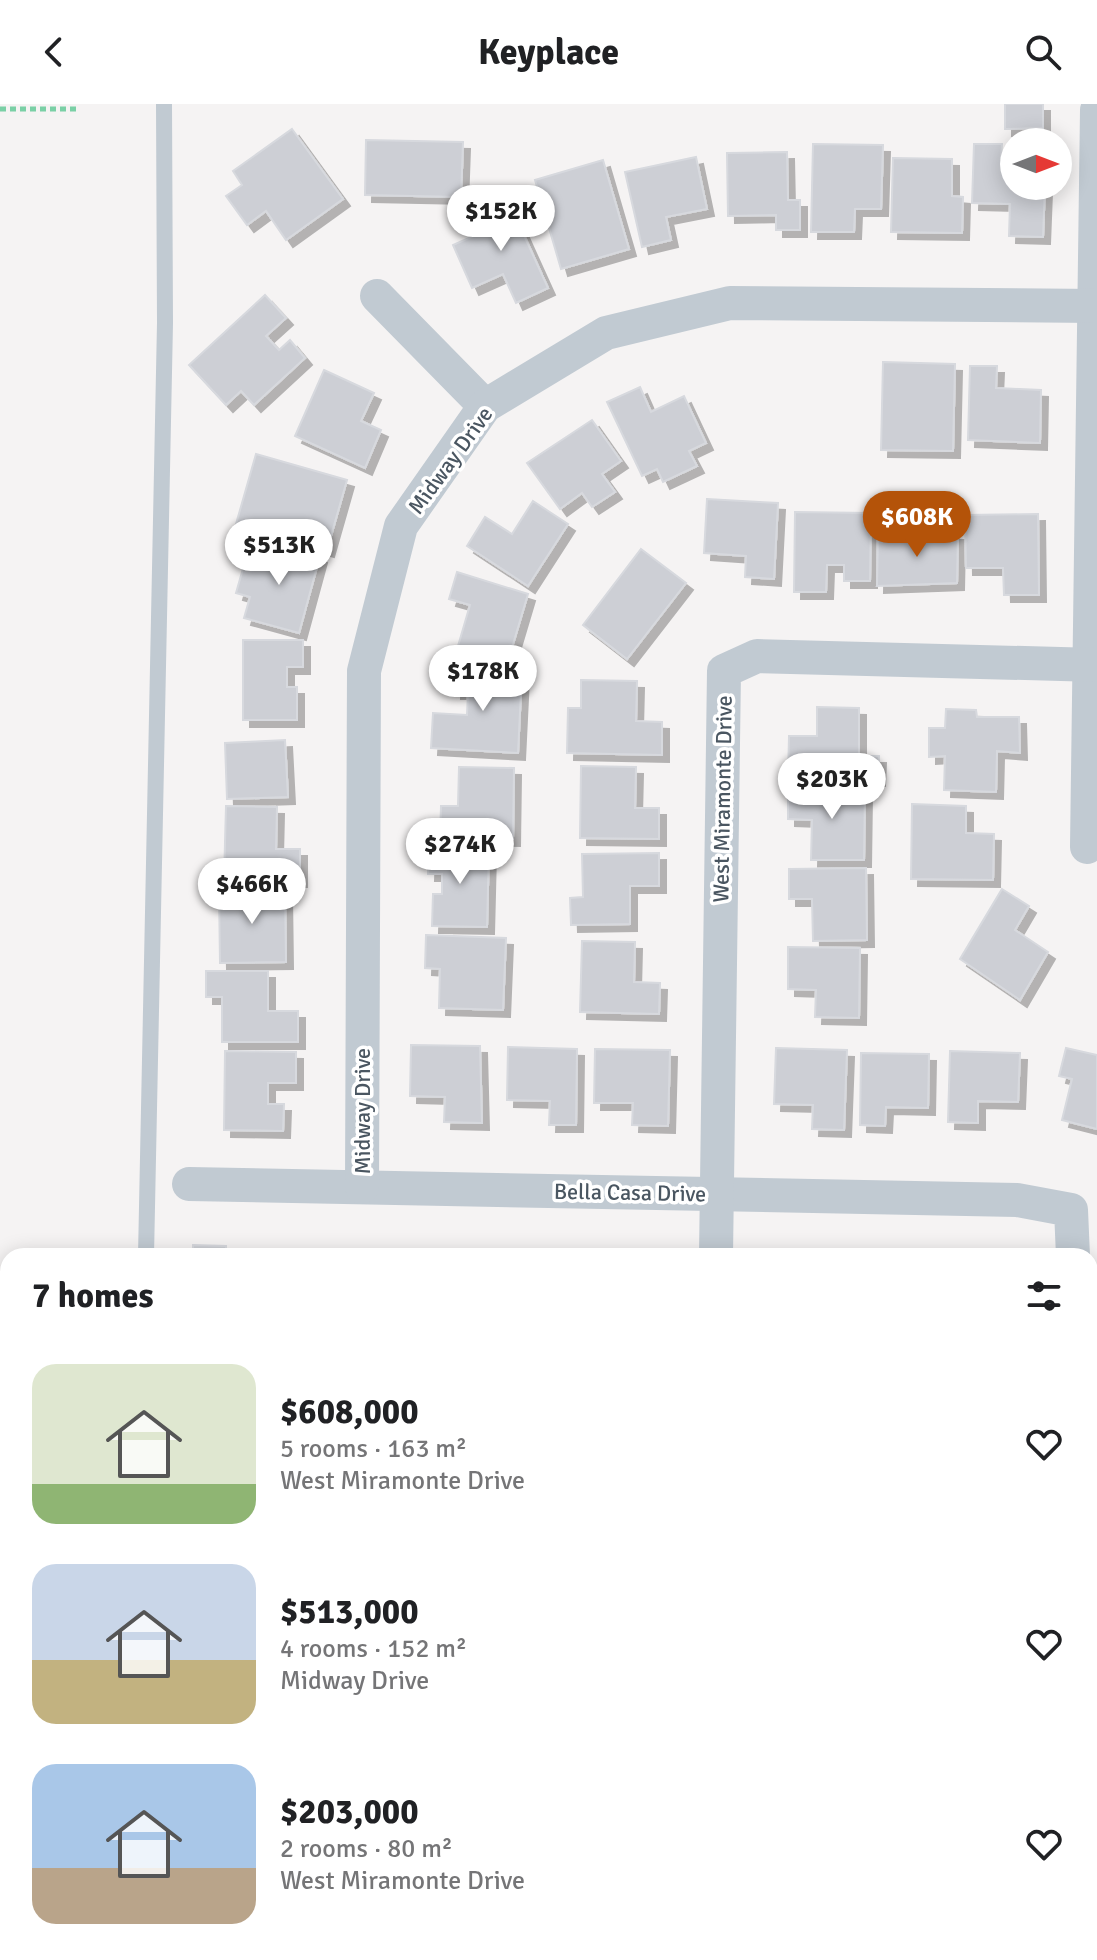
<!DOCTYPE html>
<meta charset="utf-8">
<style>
:root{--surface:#fff;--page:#f2f2f2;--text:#202124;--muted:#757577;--accent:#b45309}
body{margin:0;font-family:Signika,sans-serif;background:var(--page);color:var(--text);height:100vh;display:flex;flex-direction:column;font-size:30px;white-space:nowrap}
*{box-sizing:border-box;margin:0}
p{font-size:26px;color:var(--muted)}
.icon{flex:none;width:44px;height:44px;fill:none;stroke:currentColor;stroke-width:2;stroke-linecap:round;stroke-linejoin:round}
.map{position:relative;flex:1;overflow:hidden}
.details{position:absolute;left:0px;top:1144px;width:1098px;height:712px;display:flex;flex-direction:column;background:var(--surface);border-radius:24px 24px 0 0;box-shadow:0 4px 20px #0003}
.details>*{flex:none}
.needle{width:52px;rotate:90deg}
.controls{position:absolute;left:1000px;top:24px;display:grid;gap:16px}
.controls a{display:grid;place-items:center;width:72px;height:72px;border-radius:50%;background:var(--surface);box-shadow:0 4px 20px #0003;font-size:40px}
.price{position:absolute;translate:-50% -68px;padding:0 18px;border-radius:28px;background:#fff;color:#222;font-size:26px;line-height:52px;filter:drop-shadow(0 2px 4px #0008)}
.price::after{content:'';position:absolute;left:50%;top:48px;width:24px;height:18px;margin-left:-12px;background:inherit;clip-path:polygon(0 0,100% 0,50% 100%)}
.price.on{background:var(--accent);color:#fff}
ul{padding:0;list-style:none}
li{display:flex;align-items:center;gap:24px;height:200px;padding:0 32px}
li span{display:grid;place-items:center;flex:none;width:224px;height:160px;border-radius:24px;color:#555}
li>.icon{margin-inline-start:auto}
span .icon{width:96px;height:96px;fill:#fffc;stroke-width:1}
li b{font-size:34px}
h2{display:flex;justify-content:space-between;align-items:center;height:96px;padding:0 32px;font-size:34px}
header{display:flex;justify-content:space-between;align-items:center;height:104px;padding:0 32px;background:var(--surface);font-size:36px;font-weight:800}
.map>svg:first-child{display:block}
.building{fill:#cdcfd5;stroke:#d7d9de;stroke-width:2;filter:url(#shadow)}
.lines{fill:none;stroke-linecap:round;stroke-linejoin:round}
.path{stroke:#7ad0a6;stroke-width:5;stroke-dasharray:6 4;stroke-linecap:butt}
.lane{stroke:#c1cad2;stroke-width:16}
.street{stroke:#c1cad2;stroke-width:34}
.secondary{stroke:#c1cbd6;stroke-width:44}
.labels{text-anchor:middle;stroke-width:7;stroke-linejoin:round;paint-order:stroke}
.street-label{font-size:22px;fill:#4a5661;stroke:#fff}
</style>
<header><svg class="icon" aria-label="back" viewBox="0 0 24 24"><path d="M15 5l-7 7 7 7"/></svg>Keyplace<svg class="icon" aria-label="search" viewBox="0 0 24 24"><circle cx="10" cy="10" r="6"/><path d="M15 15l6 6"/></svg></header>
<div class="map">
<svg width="1097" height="1856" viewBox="0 0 1097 1856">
<defs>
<filter id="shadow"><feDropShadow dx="7" dy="7" stdDeviation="0" flood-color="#0004"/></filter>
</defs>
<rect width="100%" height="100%" fill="#f5f3f3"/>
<!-- building -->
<g class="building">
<polygon points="1005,0 1043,0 1043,24 1005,25"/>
<polygon points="292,25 343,95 286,136 266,107 247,121 226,92 242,81 233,67"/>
<polygon points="366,36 463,38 461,93 365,91"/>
<polygon points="813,40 883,41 881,105 855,105 854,128 811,128"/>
<polygon points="974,40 1002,40 1001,55 1014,55 1014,82 1045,82 1043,133 1009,132 1010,100 972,99"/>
<polygon points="787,48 788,96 800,96 800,126 776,126 776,111 728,112 727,49"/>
<polygon points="696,53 707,105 666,113 671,136 642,143 625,68"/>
<polygon points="893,54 952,55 952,92 963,93 962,129 891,128"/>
<polygon points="603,56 629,145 561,165 535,76"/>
<polygon points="508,96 548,184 516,199 503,170 472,184 453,141 478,130 471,113"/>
<polygon points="265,191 286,214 266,232 279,246 290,236 305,254 254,301 241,287 226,301 189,261"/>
<polygon points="883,258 955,260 953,347 881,346"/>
<polygon points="970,262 997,262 996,284 1041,286 1040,339 968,336"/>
<polygon points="324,266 374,289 361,317 381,326 365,364 295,332"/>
<polygon points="640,283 651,308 684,292 706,339 689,347 697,362 663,378 657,365 642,372 607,298"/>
<polygon points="592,316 621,357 602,370 615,388 592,403 582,389 560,405 527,359"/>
<polygon points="256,350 347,376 327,446 236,420"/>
<polygon points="707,395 778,399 774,475 745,473 746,452 704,449"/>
<polygon points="533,397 568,420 528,482 467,442 485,413 512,430"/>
<polygon points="795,408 871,409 870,477 844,477 844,461 827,461 826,488 794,488"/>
<polygon points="1038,410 1039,491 1004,491 1003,464 966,464 965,411"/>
<polygon points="878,428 958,429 957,479 877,482"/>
<polygon points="265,437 320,452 299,529 244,514 250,493 236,489 244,461 258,465"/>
<polygon points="641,445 686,479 627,555 583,521"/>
<polygon points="457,468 528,490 508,557 458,542 470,501 449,495"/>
<polygon points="243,536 303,536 303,563 287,563 287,583 297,583 297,616 243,616"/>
<polygon points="455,563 522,567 518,649 431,644 433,609 467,611 468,588 454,588"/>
<polygon points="581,576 637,577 636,617 662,618 662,651 567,649 568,604 581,604"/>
<polygon points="817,603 859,604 859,652 879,652 878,675 788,674 789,632 817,632"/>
<polygon points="946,605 976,606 977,613 1019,613 1020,649 997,647 996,688 944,686 945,652 929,653 929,624 945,624"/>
<polygon points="285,636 288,693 227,695 225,639"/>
<polygon points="581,662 636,663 635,704 659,704 659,735 580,734"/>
<polygon points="459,663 514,664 513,735 440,734 441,702 458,702"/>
<polygon points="788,685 865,685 864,756 811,756 812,716 788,715"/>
<polygon points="912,700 966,702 966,729 994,730 993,776 911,775"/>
<polygon points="226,702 277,703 276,745 300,745 300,776 224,775"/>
<polygon points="429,742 489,743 487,823 432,822 433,790 442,790 442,770 428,770"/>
<polygon points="659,749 659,782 630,782 630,820 571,821 570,794 583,793 582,750"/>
<polygon points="866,764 867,836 813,837 812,795 789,795 789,765"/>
<polygon points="285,785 286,858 220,859 219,786"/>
<polygon points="1002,785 1029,802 1015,826 1048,848 1020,896 960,855"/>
<polygon points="426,831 506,834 503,906 439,904 440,865 425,864"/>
<polygon points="582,837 635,838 634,878 660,879 659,910 580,908"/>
<polygon points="788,843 860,844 859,914 815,913 816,886 788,885"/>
<polygon points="206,867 268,867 268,907 298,907 298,938 222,938 222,893 206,893"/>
<polygon points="411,941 480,942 482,1019 444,1018 445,993 410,992"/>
<polygon points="508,943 577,945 576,1021 549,1021 550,997 507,996"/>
<polygon points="776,944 847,946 844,1026 812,1025 813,1001 774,1000"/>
<polygon points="1066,944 1097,951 1097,1025 1062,1016 1072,975 1059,972"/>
<polygon points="595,945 670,946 668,1022 632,1021 633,999 594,999"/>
<polygon points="225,947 296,948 296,979 268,979 268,1000 284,1000 283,1027 224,1026"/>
<polygon points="950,947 1020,949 1018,998 978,997 978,1019 948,1018"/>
<polygon points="861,949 929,950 928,1004 886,1003 885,1022 860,1021"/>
<polygon points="193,1141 226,1142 226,1152 193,1152"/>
<polygon points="442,1145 472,1146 472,1152 442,1152"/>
<polygon points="348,1146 380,1147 380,1152 348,1152"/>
<polygon points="181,1848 254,1848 253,1856 181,1856"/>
<polygon points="424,1848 488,1848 487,1856 424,1856"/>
<rect x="557" y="1848" width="72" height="8"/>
<polygon points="799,1851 850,1853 850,1856 799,1856"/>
</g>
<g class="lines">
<!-- path -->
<polyline class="path" points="0,5 80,5"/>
<!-- lane -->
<polyline class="lane" points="146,1152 165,219 164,0"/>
<!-- street -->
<g class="street">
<polyline points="377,192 485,302"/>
<polyline points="1087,743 1097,6"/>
<polyline points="189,1080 1017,1096 1071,1106 1073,1152"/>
<polyline points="362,1083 364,567 401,422 485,302 606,229 730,199 1097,202"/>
<polyline points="716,1152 724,567 757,552 1097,561"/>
<polyline points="342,1856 342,1848"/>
<polyline points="705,1856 705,1848"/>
<polyline points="1060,1856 1060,1848"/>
</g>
<!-- secondary -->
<g class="secondary">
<polyline points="0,1783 8,1783"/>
<polyline points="1090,1801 1097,1801"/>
</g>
</g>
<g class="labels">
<!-- street labels -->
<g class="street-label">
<text transform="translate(450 356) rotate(-54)" y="8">Midway Drive</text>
<text transform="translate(722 695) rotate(-89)" y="8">West Miramonte Drive</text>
<text transform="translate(362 1007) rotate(-90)" y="8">Midway Drive</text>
<text transform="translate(630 1088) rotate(1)" y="8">Bella Casa Drive</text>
</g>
</g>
</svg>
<div class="controls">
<a><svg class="needle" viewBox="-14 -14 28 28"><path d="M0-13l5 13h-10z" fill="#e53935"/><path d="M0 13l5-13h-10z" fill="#757577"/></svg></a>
</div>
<b class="price" style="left:501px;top:149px">$152K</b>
<b class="price on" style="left:917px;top:455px">$608K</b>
<b class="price" style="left:279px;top:483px">$513K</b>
<b class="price" style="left:483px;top:609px">$178K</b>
<b class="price" style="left:832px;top:717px">$203K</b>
<b class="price" style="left:460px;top:782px">$274K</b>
<b class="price" style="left:252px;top:822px">$466K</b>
<section class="details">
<h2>7 homes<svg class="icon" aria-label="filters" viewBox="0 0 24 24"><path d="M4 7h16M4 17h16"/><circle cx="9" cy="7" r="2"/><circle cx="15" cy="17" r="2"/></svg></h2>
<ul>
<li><span style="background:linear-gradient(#dfe7d0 75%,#8fb573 0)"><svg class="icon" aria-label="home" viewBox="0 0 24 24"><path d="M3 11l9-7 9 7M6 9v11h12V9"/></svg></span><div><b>$608,000</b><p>5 rooms · 163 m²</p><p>West Miramonte Drive</p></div><svg class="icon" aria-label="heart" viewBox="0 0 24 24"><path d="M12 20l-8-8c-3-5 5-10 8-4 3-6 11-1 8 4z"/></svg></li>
<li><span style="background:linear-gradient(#c9d6e8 60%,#c2b280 0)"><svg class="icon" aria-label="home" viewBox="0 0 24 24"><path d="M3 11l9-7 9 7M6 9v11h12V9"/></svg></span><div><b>$513,000</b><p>4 rooms · 152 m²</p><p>Midway Drive</p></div><svg class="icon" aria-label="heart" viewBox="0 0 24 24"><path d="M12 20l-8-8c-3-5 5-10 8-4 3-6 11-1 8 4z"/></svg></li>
<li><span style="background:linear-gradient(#a9c7e8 65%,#b9a48a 0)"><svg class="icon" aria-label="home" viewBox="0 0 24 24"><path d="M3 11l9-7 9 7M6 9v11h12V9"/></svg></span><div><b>$203,000</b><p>2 rooms · 80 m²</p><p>West Miramonte Drive</p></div><svg class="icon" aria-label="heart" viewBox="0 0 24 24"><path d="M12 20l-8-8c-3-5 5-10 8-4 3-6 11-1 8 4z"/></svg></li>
</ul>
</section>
</div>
